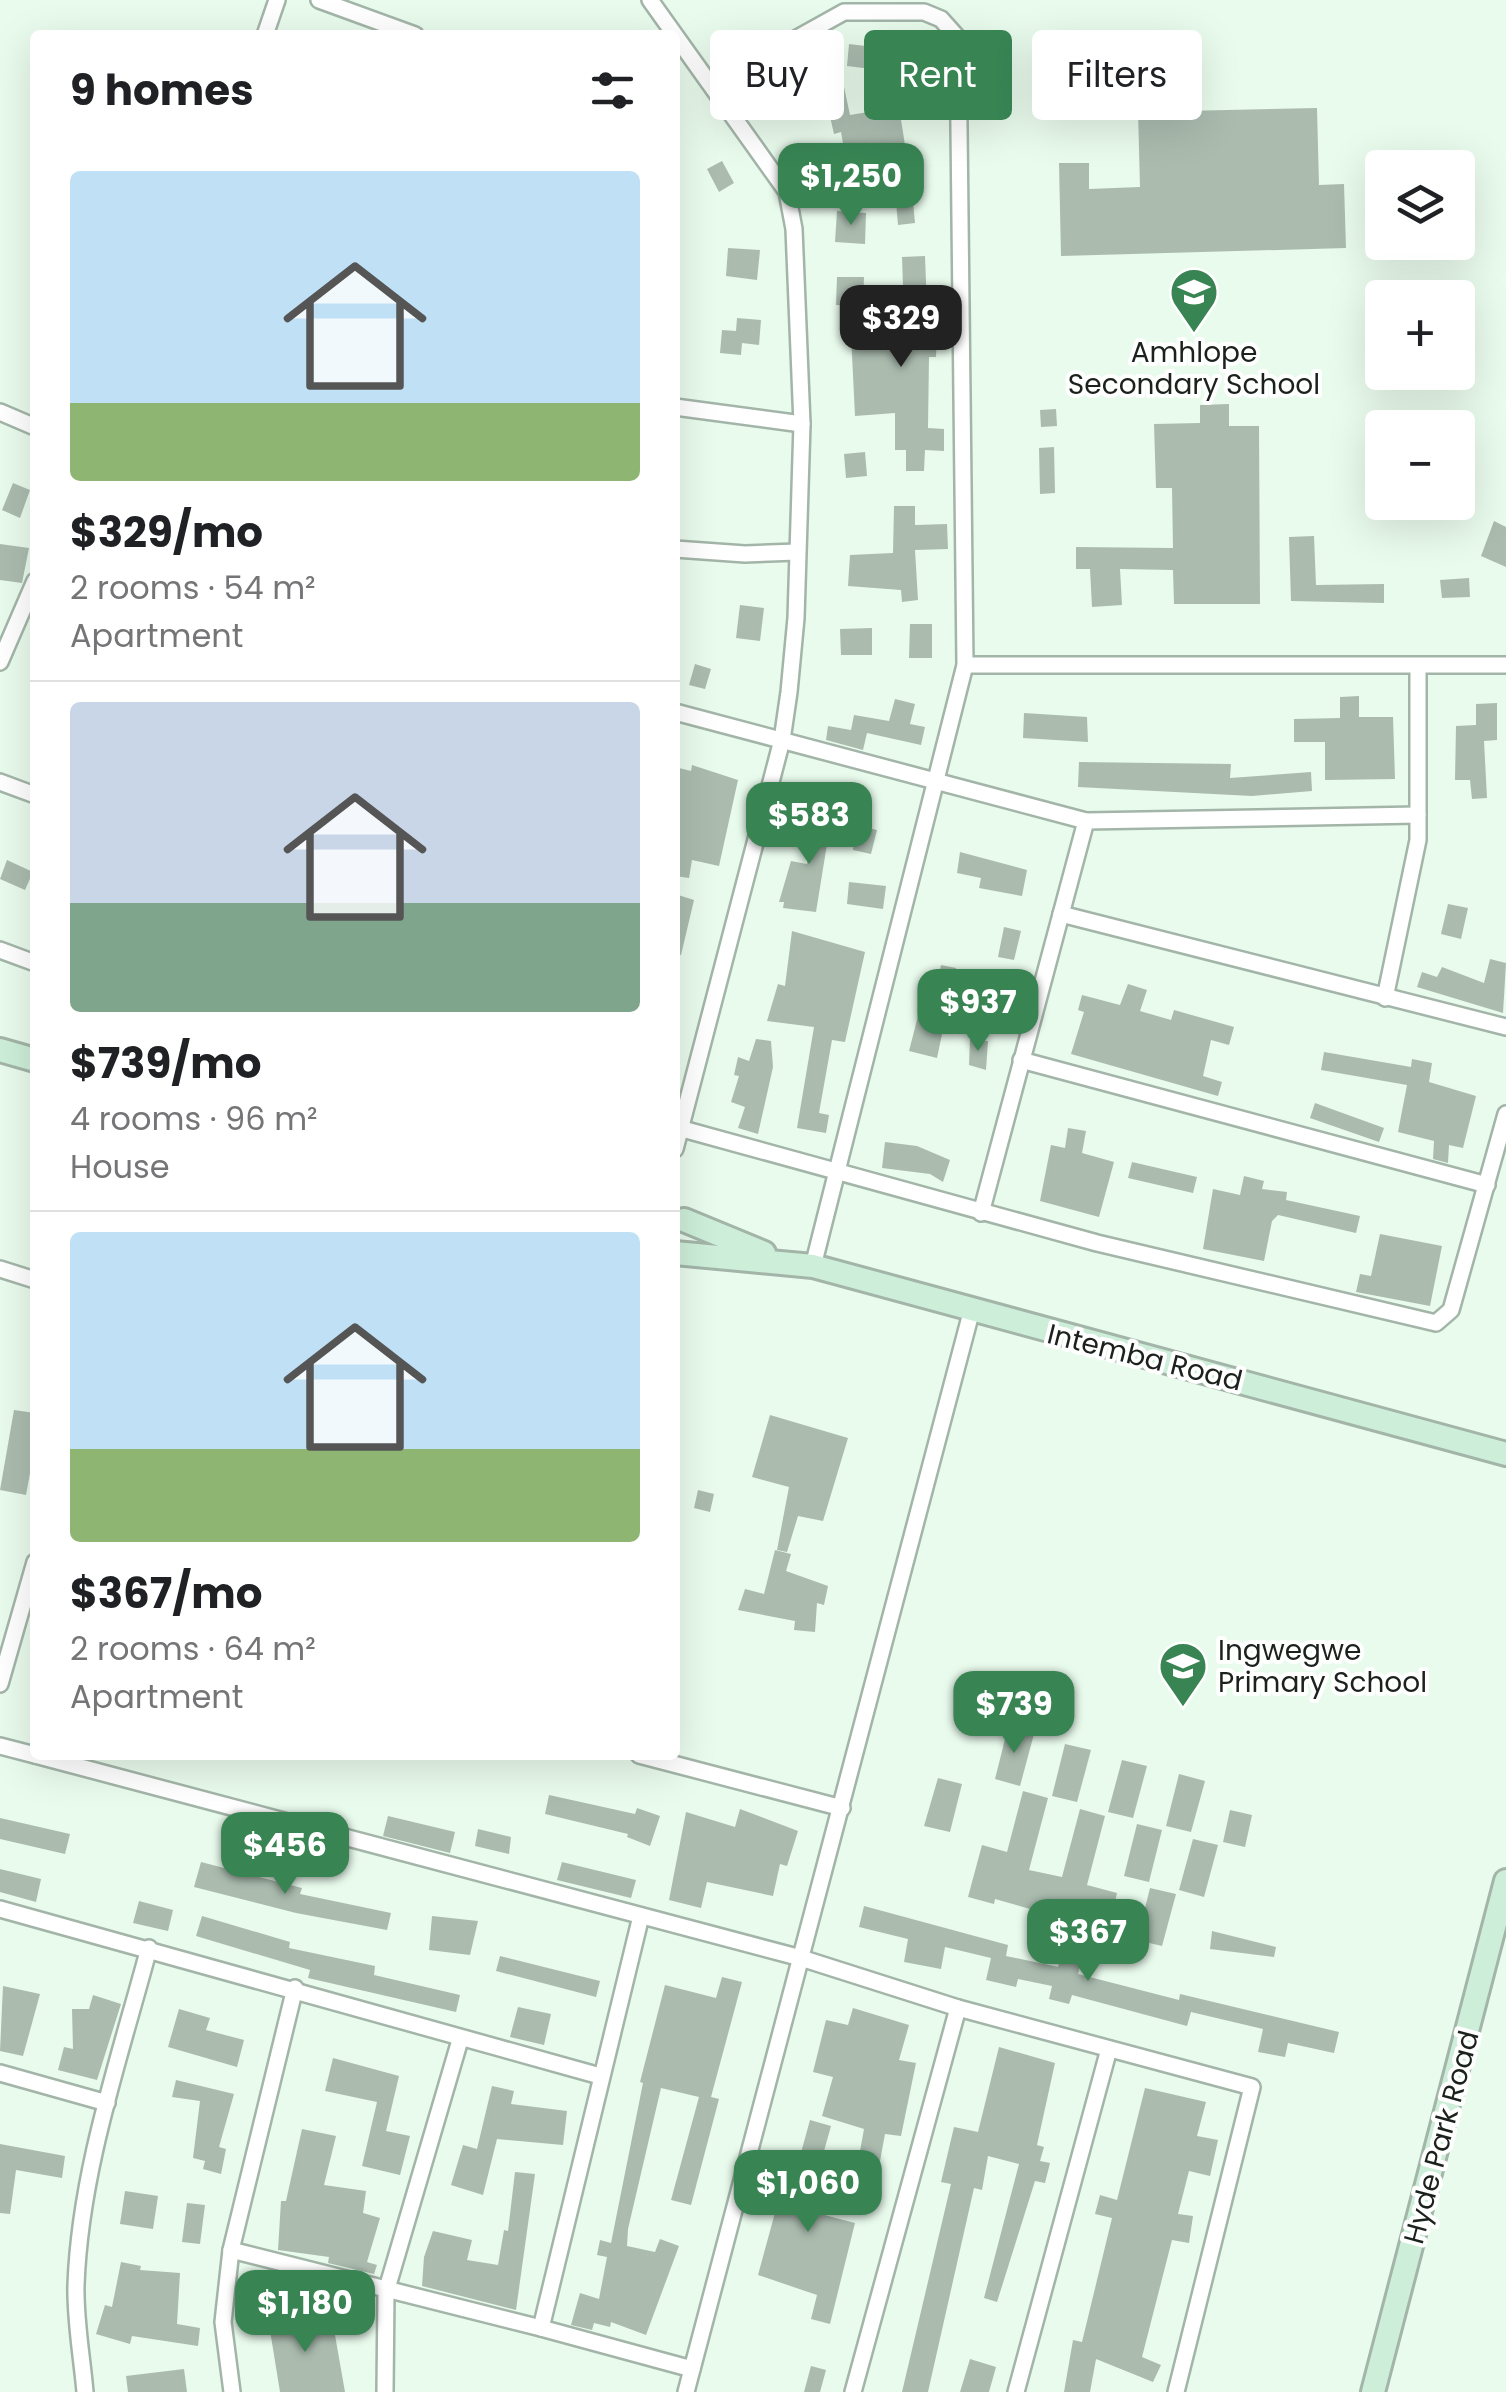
<!DOCTYPE html>
<meta charset="utf-8">
<style>
:root{--surface:#fff;--page:#f6f6f6;--text:#202124;--muted:#757577;--line:#e0e0e0;--accent:#388453}
body{margin:0;font-family:Poppins,sans-serif;background:var(--page);color:var(--text);height:100vh;display:flex;flex-direction:column;font-size:38px;white-space:nowrap}
*{box-sizing:border-box;margin:0}
p{font-size:32px;color:var(--muted)}
.icon{flex:none;width:55px;height:55px;fill:none;stroke:currentColor;stroke-width:2;stroke-linecap:round;stroke-linejoin:round}
.map{position:relative;flex:1;overflow:hidden}
.sheet{position:absolute;left:30px;top:30px;width:650px;height:1730px;display:flex;flex-direction:column;background:var(--surface);border-radius:10px;box-shadow:0 10px 40px #0002}
.sheet>*{flex:none}
.banner{position:absolute;left:710px;top:30px;width:645px;height:90px;display:flex;gap:20px}
.fabs{position:absolute;left:1365px;top:150px;display:grid;gap:20px}
.fabs a{display:grid;place-items:center;width:110px;height:110px;border-radius:10px;background:var(--surface);box-shadow:0 10px 40px #0002;font-size:50px}
.price{position:absolute;translate:-50% -85px;padding:0 22px;border-radius:20px;background:var(--accent);color:#fff;font-size:32px;line-height:65px;filter:drop-shadow(0 2px 5px #0008)}
.price::after{content:'';position:absolute;left:50%;top:60px;width:30px;height:22px;margin-left:-15px;background:inherit;clip-path:polygon(0 0,100% 0,50% 100%)}
.price.active{background:#222;color:#fff}
ul{padding:0;list-style:none}
li{display:grid;align-content:center;gap:20px;height:530px;padding:0 40px}
li+li{border-top:2px solid var(--line)}
li span{display:grid;place-items:center;height:310px;border-radius:10px;color:#555}
li>.icon{margin-inline-start:auto}
span .icon{width:180px;height:180px;fill:#fffc;stroke-width:1}
li b{font-size:42px}
h2{display:flex;justify-content:space-between;align-items:center;height:120px;padding:0 40px;font-size:42px}
.chip{padding:0 35px;border-radius:10px;background:var(--surface);box-shadow:0 10px 40px #0002;font-size:35px;line-height:90px}
.chip.active{background:var(--accent);color:#fff}
.map>svg:first-child{display:block}
.building{fill:#abbcaf}
.lines{fill:none;stroke-linecap:round;stroke-linejoin:round}
.street-casing{stroke:#a3b5a8;stroke-width:20}
.secondary-casing{stroke:#a3b5a8;stroke-width:28}
.street{stroke:#fff;stroke-width:15}
.secondary{stroke:#cdefd9;stroke-width:22}
.labels{text-anchor:middle;stroke-width:8;stroke-linejoin:round;paint-order:stroke}
.poi-label{font-size:28px;fill:#1b211c;stroke:#fff}
.street-label{font-size:28px;fill:#1b211c;stroke:#fff}
</style>
<div class="map">
<svg width="1506" height="2392" viewBox="0 0 1506 2392">
<rect width="100%" height="100%" fill="#e9fbed"/>
<!-- building -->
<g class="building">
<polygon points="849,44 882,48 880,70 847,66"/>
<polygon points="843,82 850,115 899,107 905,145 845,155 841,132 834,134 823,86"/>
<polygon points="1317,108 1319,185 1344,184 1346,248 1061,256 1059,163 1089,163 1089,189 1140,187 1138,112"/>
<polygon points="722,161 734,183 719,192 707,169"/>
<polygon points="913,201 915,223 898,225 896,202"/>
<polygon points="837,211 866,213 865,244 835,242"/>
<polygon points="728,248 760,250 757,280 726,276"/>
<polygon points="925,256 927,308 933,308 933,336 937,336 936,357 929,357 928,428 944,429 944,451 925,450 924,471 906,471 906,450 895,450 895,413 855,416 851,335 892,336 893,317 904,317 902,257"/>
<polygon points="837,277 864,277 863,306 836,305"/>
<polygon points="737,318 761,320 759,345 742,343 741,355 720,353 722,330 736,331"/>
<polygon points="1229,404 1229,426 1259,426 1260,604 1174,604 1173,570 1120,569 1122,605 1092,607 1090,569 1076,569 1076,547 1173,548 1172,488 1156,488 1154,424 1200,423 1200,405"/>
<polygon points="1056,409 1057,426 1041,427 1040,410"/>
<polygon points="1054,447 1055,493 1040,494 1039,448"/>
<polygon points="865,452 867,476 846,478 844,454"/>
<polygon points="13,483 30,490 20,518 2,510"/>
<polygon points="894,506 915,506 915,525 947,524 948,549 915,550 918,600 902,602 901,590 848,586 850,555 893,553"/>
<polygon points="1494,521 1506,527 1506,567 1481,556"/>
<polygon points="1314,536 1316,585 1384,584 1384,603 1291,601 1289,537"/>
<polygon points="0,544 29,548 22,583 0,580"/>
<polygon points="1469,578 1470,597 1442,598 1440,580"/>
<polygon points="740,605 764,608 760,641 736,638"/>
<polygon points="910,624 932,624 932,658 909,658"/>
<polygon points="872,628 872,655 841,655 840,629"/>
<polygon points="695,664 711,669 705,689 689,685"/>
<polygon points="1359,696 1359,717 1393,717 1395,779 1325,780 1325,742 1294,742 1294,719 1340,718 1340,697"/>
<polygon points="895,699 915,704 910,724 925,727 921,745 867,733 863,750 826,740 828,726 851,730 854,715 889,721"/>
<polygon points="1497,703 1497,740 1484,741 1487,798 1472,799 1470,780 1455,780 1456,726 1476,725 1476,704"/>
<polygon points="1024,713 1087,717 1088,742 1023,738"/>
<polygon points="1079,762 1231,764 1230,778 1311,772 1312,791 1252,796 1078,787"/>
<polygon points="692,765 738,780 719,866 692,860 689,878 675,876 675,767 691,771"/>
<polygon points="815,805 833,807 816,912 783,908 784,902 779,902 791,861 807,864"/>
<polygon points="856,825 877,830 871,854 853,850"/>
<polygon points="960,852 1027,870 1022,896 979,888 981,878 957,873"/>
<polygon points="7,860 33,872 25,890 0,879"/>
<polygon points="849,882 886,886 883,909 847,904"/>
<polygon points="675,894 694,900 681,955 675,955"/>
<polygon points="1448,904 1468,908 1461,939 1441,934"/>
<polygon points="1004,927 1021,931 1014,960 998,957"/>
<polygon points="792,931 865,952 845,1042 832,1040 819,1113 829,1115 826,1133 797,1128 814,1027 767,1021 778,984 785,986"/>
<polygon points="1490,959 1506,963 1503,1013 1417,987 1422,972 1437,977 1442,967 1484,983"/>
<polygon points="941,965 956,968 937,1058 909,1051 918,1016 929,1019"/>
<polygon points="1128,984 1147,990 1140,1011 1171,1020 1174,1010 1234,1027 1229,1045 1211,1040 1203,1076 1222,1082 1218,1096 1071,1054 1084,1012 1078,1010 1082,995 1120,1005"/>
<polygon points="756,1039 771,1041 773,1067 758,1134 738,1128 745,1107 731,1102 739,1076 734,1075 738,1057 749,1061"/>
<polygon points="970,1040 988,1041 986,1070 969,1065"/>
<polygon points="1324,1052 1411,1067 1412,1059 1432,1063 1429,1082 1476,1096 1463,1148 1449,1145 1448,1163 1433,1159 1434,1141 1398,1132 1407,1085 1321,1070"/>
<polygon points="1315,1103 1384,1128 1379,1142 1310,1118"/>
<polygon points="1068,1128 1086,1131 1082,1153 1114,1162 1099,1217 1040,1201 1051,1145 1065,1148"/>
<polygon points="885,1142 917,1146 950,1160 943,1182 930,1174 882,1168"/>
<polygon points="1132,1162 1197,1177 1193,1193 1128,1178"/>
<polygon points="1244,1176 1264,1181 1262,1189 1287,1192 1286,1200 1360,1216 1356,1233 1278,1215 1272,1221 1264,1261 1203,1249 1213,1189 1240,1195"/>
<polygon points="1380,1234 1442,1246 1430,1306 1356,1292 1360,1274 1371,1276"/>
<polygon points="14,1410 35,1413 35,1446 26,1495 0,1490"/>
<polygon points="770,1415 848,1438 823,1521 798,1516 787,1552 777,1550 789,1487 752,1477"/>
<polygon points="698,1490 714,1494 710,1512 694,1508"/>
<polygon points="775,1550 791,1554 786,1571 828,1586 824,1605 817,1603 815,1632 794,1630 795,1621 738,1610 745,1589 764,1594"/>
<polygon points="1008,1727 1034,1734 1020,1786 995,1779"/>
<polygon points="1065,1744 1091,1750 1077,1802 1052,1796"/>
<polygon points="1122,1760 1147,1766 1133,1818 1108,1812"/>
<polygon points="1179,1774 1205,1781 1191,1832 1166,1826"/>
<polygon points="938,1778 962,1784 950,1832 924,1826"/>
<polygon points="1023,1791 1048,1798 1029,1870 1062,1877 1080,1809 1105,1816 1087,1885 1117,1893 1108,1931 995,1899 994,1904 968,1897 982,1845 1007,1852"/>
<polygon points="549,1795 635,1814 637,1808 660,1816 650,1846 627,1837 628,1834 545,1814"/>
<polygon points="740,1809 798,1831 787,1866 780,1864 773,1896 707,1882 701,1908 669,1900 686,1812 735,1827"/>
<polygon points="1230,1810 1252,1815 1245,1847 1223,1842"/>
<polygon points="388,1816 455,1832 450,1853 383,1836"/>
<polygon points="0,1818 70,1834 65,1854 0,1839"/>
<polygon points="1137,1824 1162,1830 1149,1882 1124,1876"/>
<polygon points="478,1829 511,1837 509,1854 475,1846"/>
<polygon points="1193,1839 1218,1845 1204,1897 1179,1890"/>
<polygon points="201,1862 302,1888 300,1894 391,1913 387,1930 296,1913 194,1887"/>
<polygon points="562,1862 636,1880 631,1898 557,1880"/>
<polygon points="0,1869 41,1879 36,1902 0,1892"/>
<polygon points="1150,1888 1176,1894 1162,1946 1137,1940"/>
<polygon points="139,1901 173,1910 168,1931 133,1923"/>
<polygon points="864,1906 1008,1945 1006,1956 1058,1967 1061,1956 1081,1962 1078,1974 1179,2000 1180,1994 1339,2032 1334,2053 1288,2043 1285,2057 1258,2052 1263,2029 1191,2012 1187,2026 1072,1995 1069,2004 1049,1999 1052,1986 1018,1979 1016,1987 986,1980 991,1958 945,1947 941,1969 904,1962 908,1939 859,1927"/>
<polygon points="202,1916 290,1942 289,1948 375,1966 374,1975 460,1995 456,2012 308,1978 310,1970 196,1936"/>
<polygon points="432,1916 478,1921 470,1955 429,1950"/>
<polygon points="1212,1931 1276,1947 1274,1957 1210,1949"/>
<polygon points="500,1956 600,1981 596,1997 496,1971"/>
<polygon points="722,1977 742,1982 711,2097 719,2099 691,2205 671,2200 699,2097 661,2088 628,2229 627,2246 655,2252 660,2239 679,2246 646,2335 611,2322 610,2327 594,2323 592,2330 571,2325 580,2293 599,2299 607,2257 597,2255 600,2240 611,2243 643,2083 640,2082 665,1985 716,1998"/>
<polygon points="3,1986 40,1994 23,2056 0,2051"/>
<polygon points="93,1995 121,2004 97,2080 58,2070 64,2047 73,2049 72,2009 89,2009"/>
<polygon points="518,2007 551,2014 544,2045 510,2037"/>
<polygon points="853,2008 909,2025 899,2060 916,2063 901,2136 885,2134 871,2210 850,2206 864,2129 822,2116 833,2077 813,2072 826,2020 848,2025"/>
<polygon points="179,2009 210,2018 206,2030 244,2040 237,2067 168,2047"/>
<polygon points="999,2047 1055,2063 1037,2145 1044,2147 1040,2161 1050,2163 1045,2183 1035,2181 997,2302 984,2298 1019,2164 988,2156 982,2190 974,2188 928,2392 902,2392 951,2184 941,2182 954,2127 978,2132"/>
<polygon points="333,2058 399,2076 386,2131 410,2136 400,2175 362,2166 377,2102 325,2091"/>
<polygon points="176,2080 234,2094 219,2147 226,2149 221,2174 203,2169 205,2161 193,2158 200,2101 172,2097"/>
<polygon points="492,2086 514,2091 511,2104 567,2111 563,2145 497,2139 483,2195 451,2185 463,2145 477,2149"/>
<polygon points="1145,2088 1206,2102 1197,2136 1218,2140 1210,2176 1189,2171 1178,2214 1193,2216 1189,2243 1172,2240 1142,2357 1161,2365 1153,2382 1096,2359 1090,2392 1064,2392 1073,2340 1082,2342 1112,2218 1095,2214 1100,2195 1117,2200"/>
<polygon points="810,2120 831,2126 809,2205 815,2206 813,2212 855,2223 830,2324 811,2319 817,2295 758,2275 779,2198 788,2200"/>
<polygon points="302,2129 336,2136 324,2185 366,2191 363,2213 380,2218 367,2262 377,2265 374,2274 328,2263 329,2257 278,2250 281,2201 286,2201"/>
<polygon points="0,2144 65,2156 62,2178 16,2170 10,2214 0,2213"/>
<polygon points="515,2172 535,2174 516,2310 422,2286 424,2257 433,2231 472,2240 467,2260 498,2265 504,2230 508,2231"/>
<polygon points="125,2191 158,2196 153,2229 120,2224"/>
<polygon points="187,2203 205,2205 200,2244 182,2242"/>
<polygon points="121,2262 141,2266 140,2270 180,2273 177,2324 200,2328 198,2346 132,2336 130,2344 96,2334 105,2305 112,2307"/>
<polygon points="289,2308 292,2325 332,2318 345,2392 280,2392 267,2312"/>
<polygon points="970,2359 996,2367 989,2392 960,2392"/>
<polygon points="811,2366 826,2370 820,2392 804,2392"/>
<polygon points="184,2369 187,2392 128,2392 126,2376"/>
</g>
<g class="lines">
<!-- street casing -->
<g class="street-casing">
<g id="street">
<polyline points="319,0 415,35"/>
<polyline points="650,0 787,192 794,229 802,424 796,618 789,692 782,740 675,1149"/>
<polyline points="265,35 277,0"/>
<polyline points="713,85 844,12 924,12 941,19 958,38 965,665 813,1266"/>
<polyline points="675,407 802,424"/>
<polyline points="0,412 35,427"/>
<polyline points="675,549 745,554 797,552"/>
<polyline points="0,662 35,581"/>
<polyline points="965,665 1506,665"/>
<polyline points="675,712 1086,821 1418,815"/>
<polyline points="0,782 35,795"/>
<polyline points="1061,914 1506,1027"/>
<polyline points="0,950 35,963"/>
<polyline points="1385,998 1418,840 1418,666"/>
<polyline points="1021,1060 1487,1185"/>
<polyline points="679,1128 1097,1243 1436,1323 1451,1310 1506,1114"/>
<polyline points="981,1213 1086,821"/>
<polyline points="0,1269 35,1280"/>
<polyline points="0,1684 35,1562"/>
<polyline points="0,1746 35,1755"/>
<polyline points="35,1755 801,1958 958,2008 1252,2087 1176,2392"/>
<polyline points="639,1755 842,1808"/>
<polyline points="0,1909 600,2076"/>
<polyline points="641,1916 541,2328 692,2369"/>
<polyline points="0,2073 107,2103"/>
<polyline points="231,2250 541,2328"/>
<path d="M85,2392C82,2357 75,2320 76,2285C80,2171 120,2057 149,1948"/>
<polyline points="232,2392 223,2322 231,2250 295,1988"/>
<polyline points="385,2392 386,2292 460,2040"/>
<polyline points="686,2392 971,1313"/>
<polyline points="853,2392 958,2008"/>
<polyline points="1016,2392 1109,2049"/>
</g>
</g>
<!-- secondary casing -->
<g class="secondary-casing">
<g id="secondary">
<polyline points="0,1050 35,1060"/>
<polyline points="684,1220 764,1253"/>
<polyline points="675,1253 813,1266 1506,1454"/>
<polyline points="1373,2392 1506,1881"/>
</g>
</g>
<!-- street -->
<use href="#street" class="street"/>
<!-- secondary -->
<use href="#secondary" class="secondary"/>
</g>
<!-- icons -->
<defs>
<g id="school-pin" transform="scale(2.5)"><path d="M0 17L-7.5 6A9.5 9.5 0 1 1 7.5 6Z" fill="#388453" stroke="#fff"/><path d="M0-5L7-2L0 1L-7-2ZM-4 1L0 2.5L4 1V4Q0 6-4 4Z" fill="#fff"/></g>
</defs>
<g fill-rule="evenodd">
<use href="#school-pin" x="1194" y="292"/>
<use href="#school-pin" x="1183" y="1666"/>
</g>
<g class="labels">
<!-- poi labels -->
<g class="poi-label">
<text x="1194" y="362">Amhlope<tspan x="1194" dy="32">Secondary School</tspan></text>
<text x="1218" y="1660" text-anchor="start">Ingwegwe<tspan x="1218" dy="32">Primary School</tspan></text>
</g>
<!-- street labels -->
<g class="street-label">
<text transform="translate(1145 1357) rotate(14)" y="10">Intemba Road</text>
<text transform="translate(1441 2137) rotate(-75)" y="10">Hyde Park Road</text>
</g>
</g>
</svg>
<div class="fabs">
<a><svg class="icon" aria-label="layers" viewBox="0 0 24 24"><path d="M12 4l9 5-9 5-9-5zM3 14l9 5 9-5"/></svg></a>
<a>+</a>
<a>−</a>
</div>
<b class="price" style="left:851px;top:228px">$1,250</b>
<b class="price active" style="left:901px;top:370px">$329</b>
<b class="price" style="left:809px;top:867px">$583</b>
<b class="price" style="left:978px;top:1054px">$937</b>
<b class="price" style="left:1014px;top:1756px">$739</b>
<b class="price" style="left:285px;top:1897px">$456</b>
<b class="price" style="left:1088px;top:1984px">$367</b>
<b class="price" style="left:808px;top:2235px">$1,060</b>
<b class="price" style="left:305px;top:2355px">$1,180</b>
<div class="banner">
<a class="chip">Buy</a>
<a class="chip active">Rent</a>
<a class="chip">Filters</a>
</div>
<section class="sheet">
<h2>9 homes<svg class="icon" aria-label="filters" viewBox="0 0 24 24"><path d="M4 7h16M4 17h16"/><circle cx="9" cy="7" r="2"/><circle cx="15" cy="17" r="2"/></svg></h2>
<ul>
<li><span style="background:linear-gradient(#bfe0f5 75%,#8fb573 0)"><svg class="icon" aria-label="home" viewBox="0 0 24 24"><path d="M3 11l9-7 9 7M6 9v11h12V9"/></svg></span><div><b>$329/mo</b><p>2 rooms · 54 m²</p><p>Apartment</p></div></li>
<li><span style="background:linear-gradient(#c9d6e8 65%,#7fa58c 0)"><svg class="icon" aria-label="home" viewBox="0 0 24 24"><path d="M3 11l9-7 9 7M6 9v11h12V9"/></svg></span><div><b>$739/mo</b><p>4 rooms · 96 m²</p><p>House</p></div></li>
<li><span style="background:linear-gradient(#bfe0f5 70%,#8fb573 0)"><svg class="icon" aria-label="home" viewBox="0 0 24 24"><path d="M3 11l9-7 9 7M6 9v11h12V9"/></svg></span><div><b>$367/mo</b><p>2 rooms · 64 m²</p><p>Apartment</p></div></li>
</ul>
</section>
</div>
